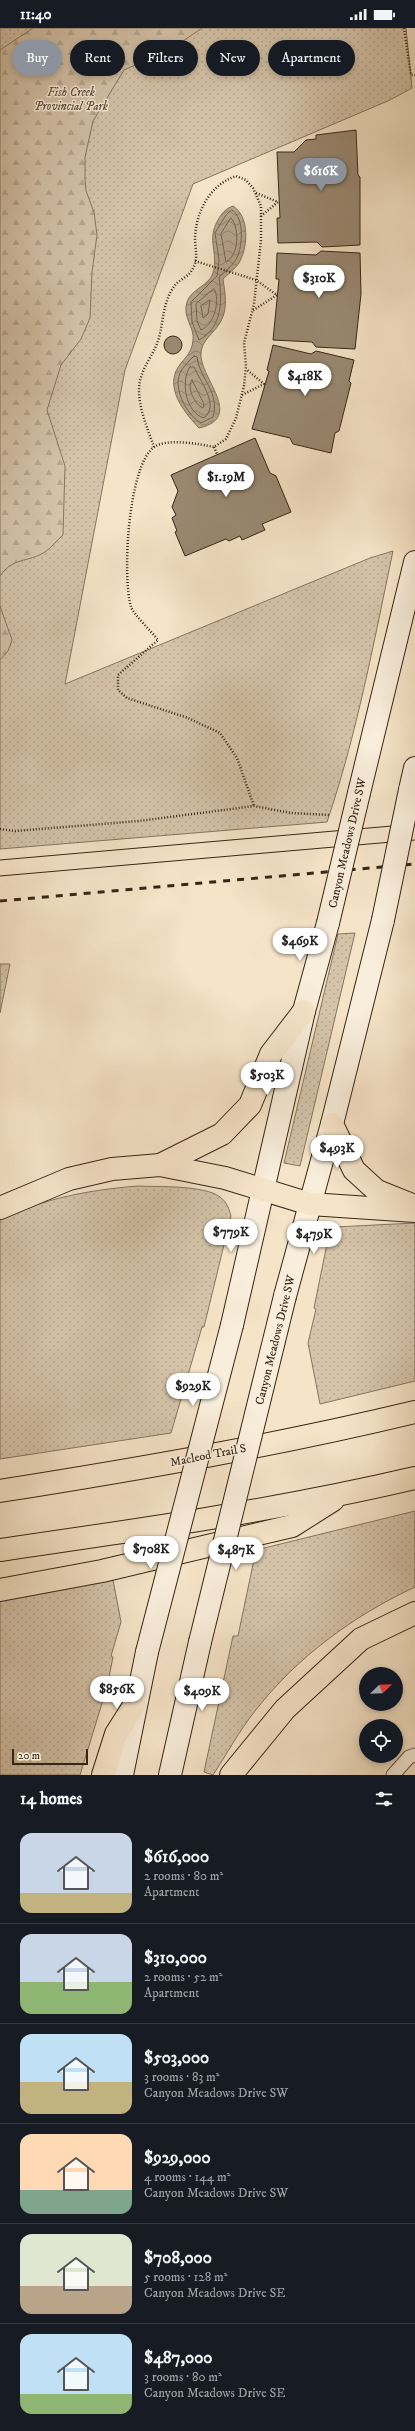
<!DOCTYPE html>
<meta charset="utf-8">
<style>
:root{--surface:#171b24;--page:#242831;--text:#f1f3f6;--muted:#9ea1a6;--line:#363941;--accent:#8c9099}
body{margin:0;font-family:"IM FELL DW Pica",serif;background:var(--page);color:var(--text);height:100vh;display:flex;flex-direction:column;font-size:15px;white-space:nowrap}
*{box-sizing:border-box;margin:0}
p{font-size:13px;color:var(--muted)}
.icon{flex:none;width:22px;height:22px;fill:none;stroke:currentColor;stroke-width:2;stroke-linecap:round;stroke-linejoin:round}
.map{position:relative;height:1747px;overflow:hidden}
.side{display:flex;flex-direction:column;background:var(--surface);flex:1}
.side>*{flex:none}
.top-card{position:absolute;left:12px;top:12px;width:391px;height:36px;display:flex;gap:8px}
.needle{width:26px;rotate:67deg}
.buttons{position:absolute;left:359px;top:1639px;display:grid;gap:8px}
.buttons a{display:grid;place-items:center;width:44px;height:44px;border-radius:50%;background:var(--surface);box-shadow:0 2px 6px #0003;font-size:20px}
.scale{position:absolute;left:12px;bottom:10px;width:76px;box-sizing:border-box;padding-left:4px;border:2px solid #362615;border-top:0;font-size:11px;line-height:14px;white-space:nowrap;color:#362615;-webkit-text-stroke:3px #f9eddb;paint-order:stroke}
.price{position:absolute;translate:-50% -34px;padding:0 9px;border-radius:14px;background:#fff;color:#222;font-size:13px;line-height:26px;filter:drop-shadow(0 1px 2px #0008)}
.price::after{content:'';position:absolute;left:50%;top:24px;width:12px;height:9px;margin-left:-6px;background:inherit;clip-path:polygon(0 0,100% 0,50% 100%)}
.price.current{background:var(--accent);color:#fff}
ul{padding:0;list-style:none}
li{display:flex;align-items:center;gap:12px;height:100px;padding:0 20px}
li+li{border-top:1px solid var(--line)}
li span{display:grid;place-items:center;flex:none;width:112px;height:80px;border-radius:12px;color:#555}
li>.icon{margin-inline-start:auto}
span .icon{width:48px;height:48px;fill:#fffc;stroke-width:1}
li b{font-size:17px}
h2{display:flex;justify-content:space-between;align-items:center;height:48px;padding:0 20px;font-size:17px}
.chip{padding:0 14px;border-radius:18px;background:var(--surface);box-shadow:0 2px 6px #0003;font-size:14px;line-height:36px}
.chip.current{background:var(--accent);color:#fff}
.status{display:flex;justify-content:space-between;align-items:center;height:28px;padding:0 20px;background:var(--surface);direction:ltr}
.status svg{height:11px;fill:currentColor}
.map>svg:first-child{display:block}
.grass{fill:url(#grass-dots);stroke:#867560}
.forest{fill:url(#forest-firs);stroke:#867560}
.water{fill:url(#water-waves);stroke:#82715c}
.lines{fill:none;stroke-linecap:round;stroke-linejoin:round}
.shore{stroke:#766450;stroke-width:1}
.building{fill:#9a8972;stroke:#362615}
.service-casing{stroke:#665642;stroke-width:15}
.secondary-casing{stroke:#362615;stroke-width:24}
.motorway-casing{stroke:#362615;stroke-width:24}
.path{stroke:#362615;stroke-width:2.5;stroke-dasharray:1 2;stroke-linecap:butt}
.service{stroke:#f9eddb;stroke-width:13}
.secondary{stroke:#f9eddb;stroke-width:22}
.motorway{stroke:#f6e4c8;stroke-width:22}
.tram{stroke:#362615;stroke-width:1}
.rail{stroke:#362615;stroke-width:3;stroke-dasharray:7 7;stroke-linecap:butt}
.secondary-bridge-casing{stroke:#362615;stroke-width:24;stroke-linecap:butt}
.secondary-bridge{stroke:#f9eddb;stroke-width:22}
.labels{text-anchor:middle;stroke-width:3;stroke-linejoin:round;paint-order:stroke}
.park-label{font-size:12px;font-style:italic;fill:#5e4e3a;stroke:#f9eddb}
.street-label{font-size:12px;fill:#362615;stroke:#f9eddb}
</style>
<div class="status"><b>11:40</b><svg viewBox="0 0 49 12"><path d="M0 12V9h3v3zM5 12V6h3v6zM10 12V3h3v9zM15 12V0h3v12zM26 1h20v11H26zM47 4h2v5h-2z"/></svg></div>
<div class="map">
<svg width="415" height="1747" viewBox="0 0 415 1747">
<defs>
<pattern id="grass-dots" width="8" height="8" patternUnits="userSpaceOnUse"><rect width="8" height="8" fill="#d5c4aa"/><path d="M2 2h.1M6 6h.1" fill="none" stroke="#b7a891" stroke-width="1.8" stroke-linecap="round"/></pattern>
<pattern id="forest-firs" width="22" height="20" patternUnits="userSpaceOnUse"><rect width="22" height="20" fill="#d5c4aa"/><path d="M5 1l3.5 6h-7zM16 11l3.5 6h-7z" fill="#b7a891"/></pattern>
<pattern id="water-waves" width="16" height="10" patternUnits="userSpaceOnUse"><rect width="16" height="10" fill="#b5a38b"/><path d="M0 5q4-4 8 0t8 0" fill="none" stroke="#948570"/></pattern>
</defs>
<rect width="100%" height="100%" fill="#f6e4c8"/>
<filter id="stains"><feTurbulence type="fractalNoise" baseFrequency=".005" numOctaves="4"/><feColorMatrix values="0 0 0 0 .2 0 0 0 0 .09 0 0 0 0 .02 0 0 0 .5 -.17"/></filter>
<radialGradient id="worn" r=".72"><stop offset=".6" stop-color="#630" stop-opacity="0"/><stop offset="1" stop-color="#630" stop-opacity=".3"/></radialGradient>
<!-- grass -->
<g class="grass">
<path d="M0,0H406L412,60L390,72L193,156L125,342L65,656L370,530L393,523C374,613 357,706 327,794L0,821Z"/>
<polygon points="355,905 300,1138 284,1135 338,906"/>
<polygon points="0,936 10,936 0,985"/>
<path d="M138,1158C158,1159 205,1157 220,1169C227,1174 229,1181 231,1188L204,1299H202L171,1405L0,1431V1192C44,1170 89,1162 138,1158Z"/>
<polygon points="415,1195 415,1353 320,1376 308,1315 316,1281 314,1280 329,1206 335,1199"/>
<path d="M415,1483V1559C353,1588 297,1629 255,1683C239,1703 227,1726 213,1747L204,1744L233,1608H238L256,1522Z"/>
<polygon points="113,1552 121,1594 111,1628 113,1629 107,1659 80,1747 0,1747 0,1572"/>
</g>
<!-- forest -->
<g class="forest">
<path d="M33,0H202L173,20L124,42L93,93L85,129V152L86,163L94,184L97,207L92,244L90,290L81,311L61,337L47,382L65,438L63,507C57,512 51,520 45,524C27,535 13,529 0,548V22Z"/>
<polygon points="0,578 12,612 8,623 0,632"/>
</g>
<!-- water -->
<path class="water" d="M233,178C250,189 248,219 239,235C235,241 228,246 223,251C225,265 228,280 221,293C215,305 201,312 201,326C200,350 245,390 199,400C186,386 167,364 176,343C182,331 192,327 193,312C195,300 182,289 187,274C191,261 209,258 213,245C219,224 206,213 218,192C222,185 225,181 233,178Z"/>
<g class="lines">
<!-- shore -->
<g class="shore">
<path d="M232,182C245,189 243,222 235,233C231,239 224,244 219,249C222,272 223,299 199,312L192,294L191,274L217,248L219,232L215,205L226,187Z"/>
<path d="M231,190C240,200 239,227 226,234L221,206Z"/>
<path d="M214,261C221,272 214,297 201,302L197,293L196,276Z"/>
<polygon points="210,272 208,286 203,290 201,278"/>
<path d="M194,328L197,329C200,352 220,364 213,389L201,395C187,387 173,362 180,345C183,339 189,333 194,328Z"/>
<path d="M190,339H194C200,353 220,378 204,390C186,385 180,353 190,339Z"/>
<path d="M192,352L204,376L203,380C195,377 186,359 192,352Z"/>
</g>
</g>
<!-- building -->
<g class="building">
<polygon points="356,102 358,147 360,149 360,217 322,219 317,214 278,215 277,190 280,190 277,124 294,124 306,112 316,111 316,107"/>
<polygon points="321,223 360,225 361,266 355,321 316,319 312,314 273,312 279,251 276,251 277,225 316,227"/>
<circle cx="173" cy="317" r="9"/>
<polygon points="273,317 311,326 316,323 354,332 349,353 351,355 339,403 335,405 331,425 293,416 290,410 252,401 269,343 267,342"/>
<polygon points="255,410 270,445 276,448 291,484 262,496 265,502 242,512 240,508 229,513 226,511 185,528 175,504 177,503 172,490 176,487 172,479 178,463 171,447"/>
</g>
<g class="lines">
<!-- service casing -->
<g class="service-casing">
<polyline id="service" points="393,1747 409,1729 415,1727"/>
</g>
<!-- secondary casing -->
<g class="secondary-casing">
<g id="secondary">
<polyline points="410,762 415,740"/>
<polyline points="359,765 415,534"/>
<polyline points="285,1268 332,1096 383,892"/>
<polyline points="232,1297 304,983 328,895"/>
<polyline points="122,1747 147,1624"/>
<polyline points="170,1747 200,1614"/>
</g>
</g>
<!-- motorway casing -->
<g class="motorway-casing">
<g id="motorway">
<polyline points="332,1096 354,1142 377,1163 412,1177"/>
<polyline points="160,1137 222,1106 250,1077 271,1026 304,983"/>
<polyline points="0,1180 69,1151 112,1141 160,1137 225,1150 310,1176 415,1183"/>
<path d="M0,1463C139,1441 278,1417 415,1384"/>
<path d="M0,1522C139,1502 278,1482 415,1450"/>
<polyline points="0,1562 102,1543 292,1498 333,1472"/>
<polyline points="103,1747 116,1706 135,1676"/>
<polyline points="231,1747 285,1681 361,1611 415,1585"/>
</g>
</g>
<!-- path -->
<g class="path">
<polyline points="404,0 411,47 415,47"/>
<polyline points="256,165 278,174 261,188"/>
<polyline points="195,233 256,252 277,267 252,283"/>
<polyline points="242,367 264,356 246,341"/>
<path d="M154,419C147,399 134,370 141,349C145,336 154,325 158,313C164,294 162,273 176,256C181,251 189,248 192,242C199,231 195,221 195,210C196,183 210,157 236,148L246,152L253,160L261,178V212L254,276L244,315L246,338L244,358L236,390L226,411L214,419C200,416 167,410 154,419C128,438 122,549 131,579C134,587 152,604 158,612L118,647V662L127,670L188,690L220,705L237,730L254,778"/>
<polyline points="214,419 217,426"/>
<polyline points="0,801 15,803 139,793 254,778 291,785 329,787"/>
</g>
<!-- service -->
<use href="#service" class="service"/>
<!-- secondary -->
<use href="#secondary" class="secondary"/>
<!-- motorway -->
<use href="#motorway" class="motorway"/>
<!-- tram -->
<g class="tram">
<polyline points="0,832 415,796"/>
<polyline points="0,848 415,812"/>
</g>
<!-- rail -->
<polyline class="rail" points="0,873 415,836"/>
<!-- secondary-bridge casing -->
<g class="secondary-bridge-casing">
<g id="secondary-bridge">
<polyline points="383,892 410,762"/>
<polyline points="328,895 359,765"/>
<polyline points="200,1614 285,1268"/>
<polyline points="147,1624 232,1297"/>
</g>
</g>
<!-- secondary-bridge -->
<use href="#secondary-bridge" class="secondary-bridge"/>
</g>
<g class="labels">
<!-- park labels -->
<g class="park-label">
<text x="71" y="68">Fish Creek<tspan x="71" dy="14">Provincial Park</tspan></text>
</g>
<!-- street labels -->
<g class="street-label">
<text transform="translate(347 815) rotate(-77)" y="4">Canyon Meadows Drive SW</text>
<text transform="translate(275 1312) rotate(-76)" y="4">Canyon Meadows Drive SW</text>
<text transform="translate(208 1427) rotate(-11)" y="4">Macleod Trail S</text>
</g>
</g>
<rect width="100%" height="100%" filter="url(#stains)"/>
<rect width="100%" height="100%" fill="url(#worn)"/>
</svg>
<div class="buttons">
<a><svg class="needle" viewBox="-14 -14 28 28"><path d="M0-13l5 13h-10z" fill="#e53935"/><path d="M0 13l5-13h-10z" fill="#9ea1a6"/></svg></a>
<a><svg class="icon" aria-label="locate" viewBox="0 0 24 24"><circle cx="12" cy="12" r="6"/><path d="M12 2v4M12 18v4M2 12h4M18 12h4"/></svg></a>
</div>
<div class="scale">20 m</div>
<b class="price current" style="left:321px;top:164px">$616K</b>
<b class="price" style="left:319px;top:271px">$310K</b>
<b class="price" style="left:305px;top:369px">$418K</b>
<b class="price" style="left:226px;top:470px">$1.19M</b>
<b class="price" style="left:300px;top:934px">$469K</b>
<b class="price" style="left:267px;top:1068px">$503K</b>
<b class="price" style="left:337px;top:1141px">$493K</b>
<b class="price" style="left:231px;top:1225px">$779K</b>
<b class="price" style="left:314px;top:1227px">$479K</b>
<b class="price" style="left:193px;top:1379px">$929K</b>
<b class="price" style="left:151px;top:1542px">$708K</b>
<b class="price" style="left:236px;top:1543px">$487K</b>
<b class="price" style="left:117px;top:1682px">$856K</b>
<b class="price" style="left:202px;top:1684px">$409K</b>
<div class="top-card">
<a class="chip current">Buy</a>
<a class="chip">Rent</a>
<a class="chip">Filters</a>
<a class="chip">New</a>
<a class="chip">Apartment</a>
</div>
</div>
<section class="side">
<h2>14 homes<svg class="icon" aria-label="filters" viewBox="0 0 24 24"><path d="M4 7h16M4 17h16"/><circle cx="9" cy="7" r="2"/><circle cx="15" cy="17" r="2"/></svg></h2>
<ul>
<li><span style="background:linear-gradient(#c9d6e8 75%,#c2b280 0)"><svg class="icon" aria-label="home" viewBox="0 0 24 24"><path d="M3 11l9-7 9 7M6 9v11h12V9"/></svg></span><div><b>$616,000</b><p>2 rooms · 80 m²</p><p>Apartment</p></div></li>
<li><span style="background:linear-gradient(#c9d6e8 60%,#8fb573 0)"><svg class="icon" aria-label="home" viewBox="0 0 24 24"><path d="M3 11l9-7 9 7M6 9v11h12V9"/></svg></span><div><b>$310,000</b><p>2 rooms · 52 m²</p><p>Apartment</p></div></li>
<li><span style="background:linear-gradient(#bfe0f5 60%,#c2b280 0)"><svg class="icon" aria-label="home" viewBox="0 0 24 24"><path d="M3 11l9-7 9 7M6 9v11h12V9"/></svg></span><div><b>$503,000</b><p>3 rooms · 83 m²</p><p>Canyon Meadows Drive SW</p></div></li>
<li><span style="background:linear-gradient(#ffd9b3 70%,#7fa58c 0)"><svg class="icon" aria-label="home" viewBox="0 0 24 24"><path d="M3 11l9-7 9 7M6 9v11h12V9"/></svg></span><div><b>$929,000</b><p>4 rooms · 144 m²</p><p>Canyon Meadows Drive SW</p></div></li>
<li><span style="background:linear-gradient(#dfe7d0 65%,#b9a48a 0)"><svg class="icon" aria-label="home" viewBox="0 0 24 24"><path d="M3 11l9-7 9 7M6 9v11h12V9"/></svg></span><div><b>$708,000</b><p>5 rooms · 128 m²</p><p>Canyon Meadows Drive SE</p></div></li>
<li><span style="background:linear-gradient(#bfe0f5 75%,#8fb573 0)"><svg class="icon" aria-label="home" viewBox="0 0 24 24"><path d="M3 11l9-7 9 7M6 9v11h12V9"/></svg></span><div><b>$487,000</b><p>3 rooms · 80 m²</p><p>Canyon Meadows Drive SE</p></div></li>
</ul>
</section>
